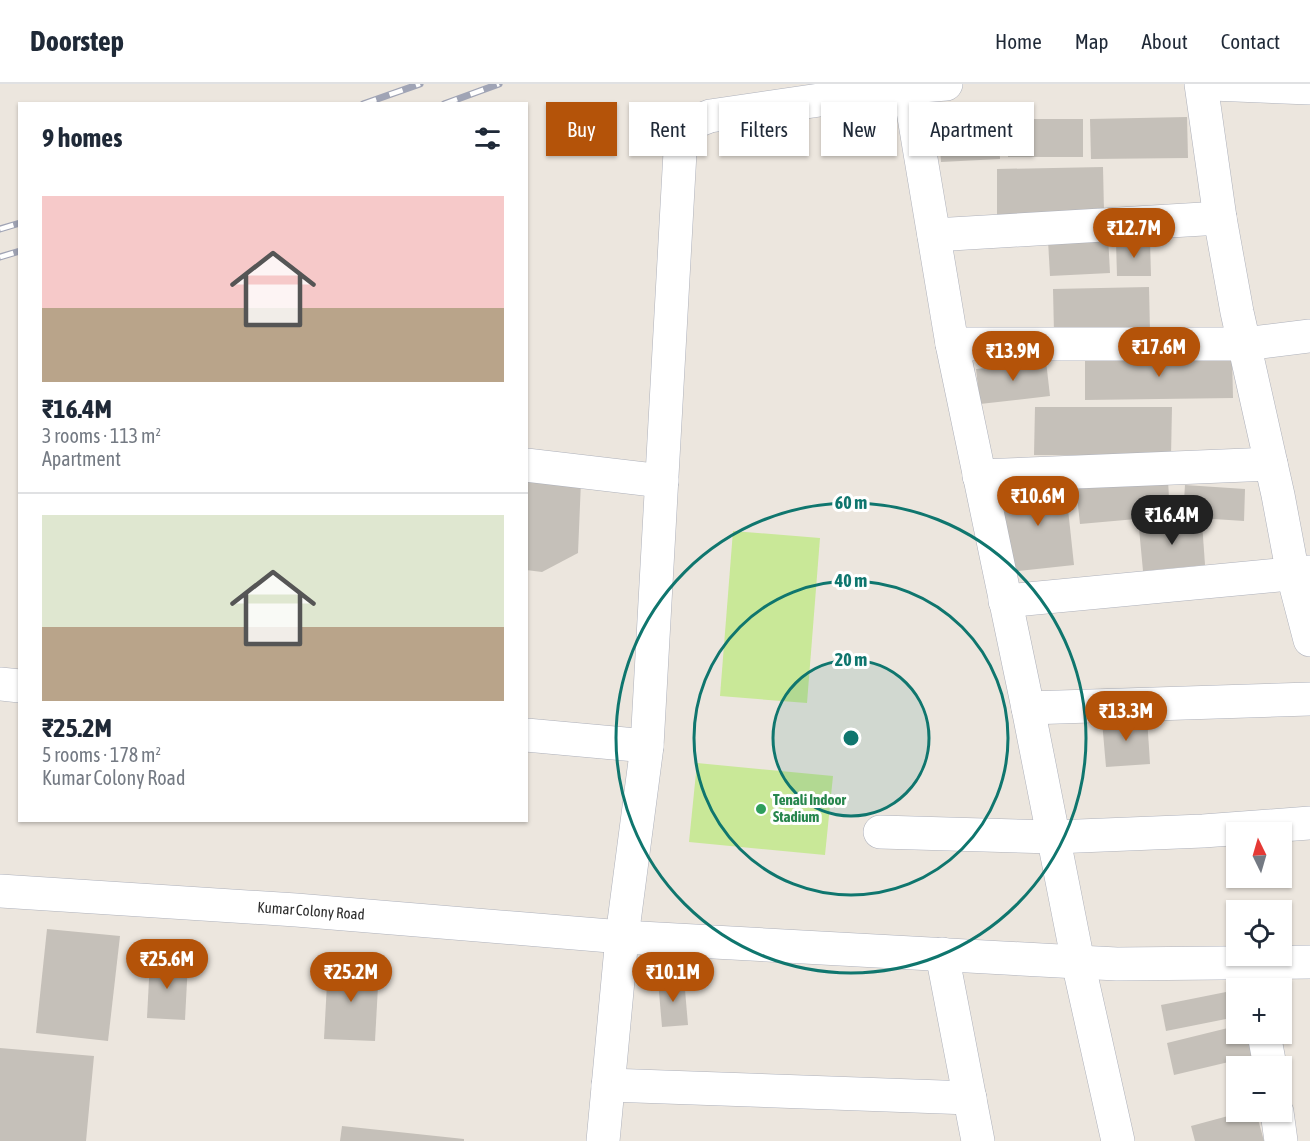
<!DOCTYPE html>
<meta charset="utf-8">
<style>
:root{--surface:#fff;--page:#f2f2f3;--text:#1f2937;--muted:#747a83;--line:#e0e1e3;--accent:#b45309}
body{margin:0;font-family:"Asap Condensed",sans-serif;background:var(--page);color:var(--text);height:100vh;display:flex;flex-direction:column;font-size:22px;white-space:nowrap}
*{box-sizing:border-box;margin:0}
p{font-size:20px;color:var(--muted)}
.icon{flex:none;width:33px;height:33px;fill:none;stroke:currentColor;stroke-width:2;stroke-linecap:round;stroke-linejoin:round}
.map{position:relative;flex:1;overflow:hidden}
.panel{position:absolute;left:18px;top:18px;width:510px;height:720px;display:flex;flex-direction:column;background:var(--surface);border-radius:0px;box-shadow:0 2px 4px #0004}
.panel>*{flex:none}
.banner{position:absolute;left:546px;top:18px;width:570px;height:54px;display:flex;gap:12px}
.needle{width:39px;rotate:355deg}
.buttons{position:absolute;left:1226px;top:738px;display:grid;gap:12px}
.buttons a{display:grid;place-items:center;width:66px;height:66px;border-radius:0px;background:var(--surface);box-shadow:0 2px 4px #0004;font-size:30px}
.price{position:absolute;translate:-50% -51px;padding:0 14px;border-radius:21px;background:var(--accent);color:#fff;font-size:20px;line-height:39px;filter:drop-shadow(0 2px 3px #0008)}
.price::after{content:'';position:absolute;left:50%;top:36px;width:18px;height:14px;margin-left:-9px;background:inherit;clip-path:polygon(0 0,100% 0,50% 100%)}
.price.current{background:#222;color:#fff}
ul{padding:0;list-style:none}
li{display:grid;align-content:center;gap:12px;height:318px;padding:0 24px}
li+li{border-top:2px solid var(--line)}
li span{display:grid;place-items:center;height:186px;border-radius:0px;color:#555}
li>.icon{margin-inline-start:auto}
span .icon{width:108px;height:108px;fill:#fffc;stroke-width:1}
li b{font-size:26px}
h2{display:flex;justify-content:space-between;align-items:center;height:72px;padding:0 24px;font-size:26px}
.pill{padding:0 21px;border-radius:0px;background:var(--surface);box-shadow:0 2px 4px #0004;font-size:21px;line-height:54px}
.pill.current{background:var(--accent);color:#fff}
header{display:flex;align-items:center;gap:36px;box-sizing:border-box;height:84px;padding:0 30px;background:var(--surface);border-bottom:2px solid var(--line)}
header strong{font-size:28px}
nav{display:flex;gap:33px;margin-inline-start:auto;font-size:21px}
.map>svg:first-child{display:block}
.pitch{fill:#c9e898}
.building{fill:#c5c0b9}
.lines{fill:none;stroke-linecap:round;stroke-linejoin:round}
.minor-casing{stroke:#aeb1bb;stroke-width:34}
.minor{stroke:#fff;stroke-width:33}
.rail-casing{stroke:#a0a4b5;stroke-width:7}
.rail{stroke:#fff;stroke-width:4.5;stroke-dasharray:14;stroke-linecap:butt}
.ring{fill:none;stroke:#0f766e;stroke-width:3}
.leisure-dot{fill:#2e9e5b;stroke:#fff;stroke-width:2}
.labels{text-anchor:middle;stroke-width:6;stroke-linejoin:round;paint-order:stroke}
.leisure-label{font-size:15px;font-weight:bold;fill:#27864d;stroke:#fff;text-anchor:start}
.street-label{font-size:15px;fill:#2b2b2b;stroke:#fff}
.centre{fill:#0f766e;stroke:#fff;stroke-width:3}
.ring-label{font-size:18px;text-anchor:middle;font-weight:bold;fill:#0f766e;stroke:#fff;stroke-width:6;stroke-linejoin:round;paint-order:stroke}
</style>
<header>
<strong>Doorstep</strong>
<nav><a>Home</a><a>Map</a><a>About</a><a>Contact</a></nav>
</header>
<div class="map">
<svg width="1310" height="1057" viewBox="0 0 1310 1057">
<rect width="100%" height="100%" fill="#ece6de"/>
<!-- pitch -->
<g class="pitch">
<polygon points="733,447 820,454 807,619 720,612"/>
<polygon points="697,679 833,692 825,771 689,758"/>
</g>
<!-- building -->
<g class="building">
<polygon points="998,27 1000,75 941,78 938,30"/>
<polygon points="1187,33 1188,74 1091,75 1090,35"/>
<rect x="1008" y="35" width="75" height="38"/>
<polygon points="1103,83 1104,128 997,131 997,85"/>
<polygon points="1108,152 1110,189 1050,192 1048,156"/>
<polygon points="1150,157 1151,192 1117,192 1116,158"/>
<polygon points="1149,203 1150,248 1054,249 1053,205"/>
<polygon points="1232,272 1233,314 1085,316 1085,274"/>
<polygon points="1046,277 1050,312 980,320 976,285"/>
<polygon points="1035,323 1172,323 1171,372 1034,371"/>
<polygon points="526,395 581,397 578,469 542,488 526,486"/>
<polygon points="1168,396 1170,432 1080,440 1076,403"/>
<polygon points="1065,397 1074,481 1010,488 1002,404"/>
<polygon points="1185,401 1245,405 1244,437 1183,433"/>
<polygon points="1202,438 1205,481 1143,487 1139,444"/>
<polygon points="1147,633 1150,680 1106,683 1102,637"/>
<polygon points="47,845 120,852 108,957 36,949"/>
<polygon points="150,876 188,878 185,936 147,934"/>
<polygon points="328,881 379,884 375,957 324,955"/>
<polygon points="684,894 688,941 662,943 658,896"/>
<polygon points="1236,906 1236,933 1166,947 1161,921"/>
<polygon points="1236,942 1236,950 1249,950 1254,972 1174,991 1167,959"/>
<polygon points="0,964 94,972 86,1057 0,1057"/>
<polygon points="1243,1028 1256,1028 1264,1057 1195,1057 1191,1042"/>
<polygon points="342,1042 464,1055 464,1057 340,1057"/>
</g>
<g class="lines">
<!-- minor casing -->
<g class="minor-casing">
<g id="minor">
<polyline points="1201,0 1220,134 1237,228 1278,411 1293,491 1310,556"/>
<polyline points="1212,0 1310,4"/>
<polyline points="909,3 952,260 1028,624 1078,878 1118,1057"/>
<polyline points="934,151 1220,134"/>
<polyline points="952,260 1244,260 1310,252"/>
<polyline points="526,381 662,397"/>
<polyline points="979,392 1271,380"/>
<polyline points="1005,517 1310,488"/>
<polyline points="0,600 20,602"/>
<polyline points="1028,624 1310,615"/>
<polyline points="526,651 647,662"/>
<polyline points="880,748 1054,753 1203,747 1310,739"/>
<polyline points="0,807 296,826 622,853 1078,878 1117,880 1310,878"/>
<polyline points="942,870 978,1057"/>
<polyline points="1264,950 1270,982"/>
<polyline points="608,1001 970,1014"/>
<polyline points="1277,1028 1281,1057"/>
<path d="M603,1057L622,853L647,662L680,68C685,45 687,40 710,32L909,3L946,0"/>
</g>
</g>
<!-- minor -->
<use href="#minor" class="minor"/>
<!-- rail casing -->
<g class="rail-casing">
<g id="rail">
<polyline points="363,20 420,0"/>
<polyline points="444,20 499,0"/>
<polyline points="0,145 20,139"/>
<polyline points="0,173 20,167"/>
</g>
</g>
<!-- rail -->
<use href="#rail" class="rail"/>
</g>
<!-- distance rings -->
<circle cx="851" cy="654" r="78" fill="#0f766e" fill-opacity=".12"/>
<g class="ring">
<circle cx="851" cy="654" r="78"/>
<circle cx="851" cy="654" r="157"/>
<circle cx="851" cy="654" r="235"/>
</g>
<!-- markers -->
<circle class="leisure-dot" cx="761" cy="725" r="6"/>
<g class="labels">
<!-- leisure labels -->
<g class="leisure-label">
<text x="773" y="721">Tenali Indoor<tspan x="773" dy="17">Stadium</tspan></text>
</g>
<!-- street labels -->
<g class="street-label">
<text transform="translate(311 827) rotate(4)" y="5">Kumar Colony Road</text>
</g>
</g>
<circle cx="851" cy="654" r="9" class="centre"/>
<g class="ring-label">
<text x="851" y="425">60 m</text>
<text x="851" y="503">40 m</text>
<text x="851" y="582">20 m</text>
</g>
</svg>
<div class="buttons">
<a><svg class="needle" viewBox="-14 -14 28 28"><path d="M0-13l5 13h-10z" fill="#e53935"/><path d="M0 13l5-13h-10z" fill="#747a83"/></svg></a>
<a><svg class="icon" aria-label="locate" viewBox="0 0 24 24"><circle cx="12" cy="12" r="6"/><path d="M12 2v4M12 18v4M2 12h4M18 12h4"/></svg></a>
<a>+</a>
<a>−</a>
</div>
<b class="price" style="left:1134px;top:175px">₹12.7M</b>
<b class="price" style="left:1159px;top:294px">₹17.6M</b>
<b class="price" style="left:1013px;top:298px">₹13.9M</b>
<b class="price" style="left:1038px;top:443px">₹10.6M</b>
<b class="price current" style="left:1172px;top:462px">₹16.4M</b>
<b class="price" style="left:1126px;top:658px">₹13.3M</b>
<b class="price" style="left:167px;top:906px">₹25.6M</b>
<b class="price" style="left:351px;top:919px">₹25.2M</b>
<b class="price" style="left:673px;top:919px">₹10.1M</b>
<div class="banner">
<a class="pill current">Buy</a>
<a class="pill">Rent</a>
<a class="pill">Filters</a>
<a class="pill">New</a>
<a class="pill">Apartment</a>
</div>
<section class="panel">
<h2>9 homes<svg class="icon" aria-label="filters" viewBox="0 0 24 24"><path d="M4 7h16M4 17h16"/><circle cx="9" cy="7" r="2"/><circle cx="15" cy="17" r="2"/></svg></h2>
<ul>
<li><span style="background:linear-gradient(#f6c9c9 60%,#b9a48a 0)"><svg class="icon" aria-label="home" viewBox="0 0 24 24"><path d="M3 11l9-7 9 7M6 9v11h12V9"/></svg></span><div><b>₹16.4M</b><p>3 rooms · 113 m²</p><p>Apartment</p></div></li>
<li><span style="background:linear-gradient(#dfe7d0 60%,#b9a48a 0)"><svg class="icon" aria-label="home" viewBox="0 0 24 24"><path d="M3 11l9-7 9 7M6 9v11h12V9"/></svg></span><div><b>₹25.2M</b><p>5 rooms · 178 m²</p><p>Kumar Colony Road</p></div></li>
</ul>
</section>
</div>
